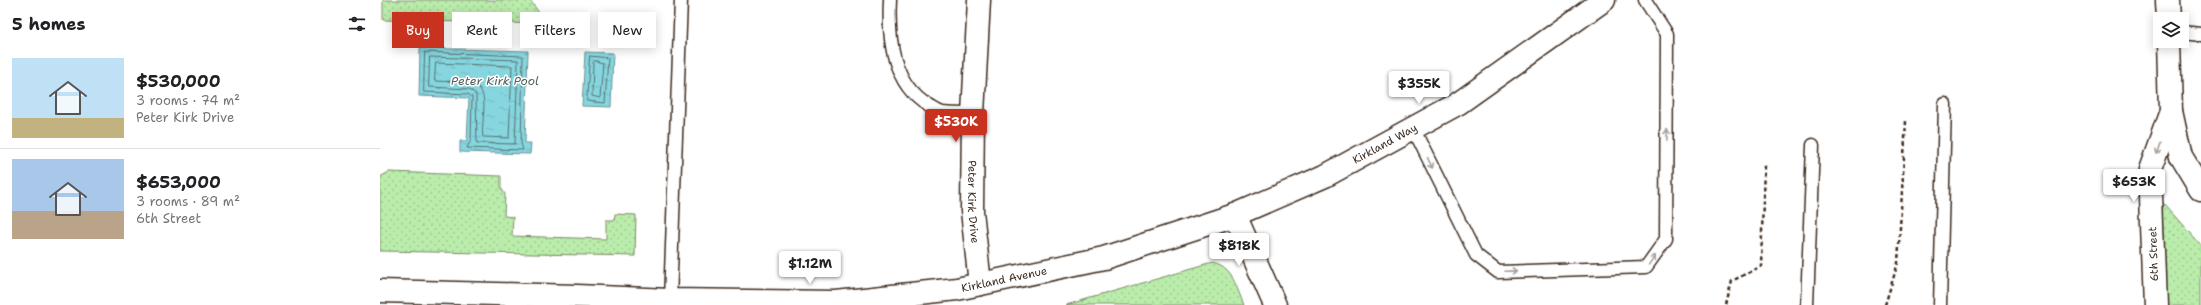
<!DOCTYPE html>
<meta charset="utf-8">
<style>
:root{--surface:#fff;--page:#f6f6f6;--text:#202124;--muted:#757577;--line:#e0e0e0;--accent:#c8321e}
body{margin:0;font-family:"Shantell Sans",sans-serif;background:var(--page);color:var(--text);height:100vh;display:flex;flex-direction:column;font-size:15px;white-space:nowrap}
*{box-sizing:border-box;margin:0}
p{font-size:13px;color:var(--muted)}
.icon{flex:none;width:22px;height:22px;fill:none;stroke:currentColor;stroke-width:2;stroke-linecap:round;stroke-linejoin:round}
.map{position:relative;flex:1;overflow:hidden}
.drawer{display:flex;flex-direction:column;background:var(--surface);width:380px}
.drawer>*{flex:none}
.hud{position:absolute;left:12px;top:12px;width:380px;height:36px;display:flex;gap:8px}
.controls{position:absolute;left:1773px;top:12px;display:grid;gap:8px}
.controls a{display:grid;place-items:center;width:36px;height:36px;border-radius:0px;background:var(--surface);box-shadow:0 2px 10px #0003;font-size:20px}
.price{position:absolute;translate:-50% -34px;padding:0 9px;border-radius:4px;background:#fff;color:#222;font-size:13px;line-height:26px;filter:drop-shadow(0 1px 2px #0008)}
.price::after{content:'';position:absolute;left:50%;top:24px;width:12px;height:9px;margin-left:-6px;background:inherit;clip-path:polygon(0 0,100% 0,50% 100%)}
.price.active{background:var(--accent);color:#fff}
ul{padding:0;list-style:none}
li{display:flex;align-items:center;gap:12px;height:100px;padding:0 12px}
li+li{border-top:1px solid var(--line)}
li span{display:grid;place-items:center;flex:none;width:112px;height:80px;border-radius:0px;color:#555}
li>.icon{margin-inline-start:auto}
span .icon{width:48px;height:48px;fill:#fffc;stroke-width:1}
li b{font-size:17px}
h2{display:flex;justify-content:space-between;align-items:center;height:48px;padding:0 12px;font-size:17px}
.chip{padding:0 14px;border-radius:0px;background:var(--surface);box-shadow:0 2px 10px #0003;font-size:14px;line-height:36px}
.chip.active{background:var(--accent);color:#fff}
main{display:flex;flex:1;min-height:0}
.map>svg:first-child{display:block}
.grass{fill:url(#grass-dots);stroke:#7a8b64}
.water{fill:url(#water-ripples);stroke:#689192}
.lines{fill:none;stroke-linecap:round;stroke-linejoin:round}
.shore{stroke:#596f6c;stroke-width:1}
.lane-casing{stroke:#3b2a1e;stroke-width:15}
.street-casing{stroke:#3b2a1e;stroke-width:25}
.secondary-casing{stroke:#3b2a1e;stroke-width:25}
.path{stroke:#3b2a1e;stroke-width:2.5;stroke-dasharray:4 3;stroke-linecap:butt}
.lane{stroke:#fff;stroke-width:12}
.street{stroke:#fff;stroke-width:22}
.secondary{stroke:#fff;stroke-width:22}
.oneway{stroke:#a79f9a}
.labels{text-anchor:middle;stroke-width:3;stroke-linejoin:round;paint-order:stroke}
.street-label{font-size:11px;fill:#3b2a1e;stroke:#fff}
.water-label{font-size:12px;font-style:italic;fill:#525e58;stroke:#fff}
</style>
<main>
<section class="drawer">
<h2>5 homes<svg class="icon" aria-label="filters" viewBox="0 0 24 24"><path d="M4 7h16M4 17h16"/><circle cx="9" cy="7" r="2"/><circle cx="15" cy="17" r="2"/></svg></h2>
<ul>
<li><span style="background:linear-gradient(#bfe0f5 75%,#c2b280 0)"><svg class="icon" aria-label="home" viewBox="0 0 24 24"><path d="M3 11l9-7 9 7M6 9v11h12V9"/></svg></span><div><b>$530,000</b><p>3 rooms · 74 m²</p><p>Peter Kirk Drive</p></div></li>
<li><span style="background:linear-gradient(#a9c7e8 65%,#b9a48a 0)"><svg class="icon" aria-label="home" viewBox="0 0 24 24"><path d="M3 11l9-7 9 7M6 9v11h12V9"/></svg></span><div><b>$653,000</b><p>3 rooms · 89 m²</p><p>6th Street</p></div></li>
</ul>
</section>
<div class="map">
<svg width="1821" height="305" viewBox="0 0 1821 305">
<defs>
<pattern id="grass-dots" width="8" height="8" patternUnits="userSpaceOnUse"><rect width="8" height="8" fill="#baecab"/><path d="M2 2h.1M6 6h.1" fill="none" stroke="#a1cb93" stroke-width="1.8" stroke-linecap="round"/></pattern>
<pattern id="water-ripples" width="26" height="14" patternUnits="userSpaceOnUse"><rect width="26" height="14" fill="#86d6e0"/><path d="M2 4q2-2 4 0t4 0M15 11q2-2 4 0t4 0" fill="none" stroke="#75b8c0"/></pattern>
</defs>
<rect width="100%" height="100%" fill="#fff"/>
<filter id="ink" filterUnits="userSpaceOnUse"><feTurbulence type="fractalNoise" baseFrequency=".025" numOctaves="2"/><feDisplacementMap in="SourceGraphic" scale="8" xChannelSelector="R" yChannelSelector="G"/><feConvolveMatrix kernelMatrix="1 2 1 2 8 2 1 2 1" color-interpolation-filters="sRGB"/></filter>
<g filter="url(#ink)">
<!-- grass -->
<g class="grass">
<polygon points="3,0 150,0 167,24 3,20"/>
<polygon points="9,172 121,176 121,188 125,194 124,216 133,217 132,236 226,239 226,220 234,220 235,214 256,215 255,256 0,251 0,177"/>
<polygon points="1785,205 1821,246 1821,305 1785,305 1781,207"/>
<path d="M832,263C853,267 856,287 864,305H686Z"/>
</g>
<!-- water -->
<g class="water">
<polygon points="40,48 148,51 145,143 151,143 150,154 80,152 80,141 87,141 89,98 39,96"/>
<polygon points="205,52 233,53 231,107 202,106"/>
</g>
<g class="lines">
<!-- shore -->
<g class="shore">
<polygon points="45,52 143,56 141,143 143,150 87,148 91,140 92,97 88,94 44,92"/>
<polygon points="210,56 228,58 225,103 207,101"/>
<polygon points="50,57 138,60 135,144 97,143 96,94 89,89 49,87"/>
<polygon points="215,61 223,63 220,98 212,96 213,63"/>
<path d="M56,63L132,66L129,138L103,137C100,122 113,86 89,83C78,81 67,82 55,81Z"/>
</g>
<!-- lane casing -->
<g class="lane-casing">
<g id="lane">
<path d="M510,0C508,38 512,84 549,106C553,108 558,112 563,113C572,114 583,114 593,114"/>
<polyline points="1802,32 1821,34"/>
<polyline points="1033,128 1096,255 1118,272 1266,267 1286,239 1287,34 1265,0"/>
<polyline points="290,300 301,0"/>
<polyline points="1427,305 1433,145"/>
<polyline points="1560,305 1565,104"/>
</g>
</g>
<!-- street casing -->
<g class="street-casing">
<g id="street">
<path id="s1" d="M599,0L593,114L592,211L600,284"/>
<polyline points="855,215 895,305"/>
<polyline points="1775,305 1770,169 1791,111"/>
</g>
</g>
<!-- secondary casing -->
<g class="secondary-casing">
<g id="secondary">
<polyline points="1788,0 1789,19"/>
<polyline points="1789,41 1791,111 1801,157 1821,190"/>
<path id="s2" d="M0,291L197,296L290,300L456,302L577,289L724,258L855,215L945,176L1079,103L1224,0"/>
</g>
</g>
<!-- path -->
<g class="path">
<polyline points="1346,305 1352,281 1381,266 1384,165"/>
<polyline points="1505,305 1518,263 1526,121"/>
</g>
<!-- lane -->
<use href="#lane" class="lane"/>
<!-- street -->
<use href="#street" class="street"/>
<!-- secondary -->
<use href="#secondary" class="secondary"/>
</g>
<!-- one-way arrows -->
<defs><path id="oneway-shaft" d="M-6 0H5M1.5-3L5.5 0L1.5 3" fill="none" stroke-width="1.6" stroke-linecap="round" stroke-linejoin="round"/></defs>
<g class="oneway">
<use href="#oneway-shaft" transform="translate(1287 135) rotate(-90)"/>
<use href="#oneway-shaft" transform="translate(1778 147) rotate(110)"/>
<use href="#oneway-shaft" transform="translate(1050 163) rotate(64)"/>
<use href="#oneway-shaft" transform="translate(1272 260) rotate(-55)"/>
<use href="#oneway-shaft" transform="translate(1131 271) rotate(-2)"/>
</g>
</g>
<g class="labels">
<!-- street labels -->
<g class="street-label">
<text dy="4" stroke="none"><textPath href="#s2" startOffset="1032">Kirkland Way</textPath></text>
<text dy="4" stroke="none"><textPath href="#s1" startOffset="202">Peter Kirk Drive</textPath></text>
<text transform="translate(1773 254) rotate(-92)" y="4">6th Street</text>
<text dy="4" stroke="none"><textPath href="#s2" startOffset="626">Kirkland Avenue</textPath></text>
</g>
<!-- water labels -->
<g class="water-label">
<text x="115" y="85">Peter Kirk Pool</text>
</g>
</g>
</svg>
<div class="controls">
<a><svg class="icon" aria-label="layers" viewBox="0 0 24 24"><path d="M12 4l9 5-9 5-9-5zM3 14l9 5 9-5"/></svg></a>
</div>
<b class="price" style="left:1039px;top:105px">$355K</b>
<b class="price active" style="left:576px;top:143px">$530K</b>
<b class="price" style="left:1754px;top:203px">$653K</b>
<b class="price" style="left:859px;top:267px">$818K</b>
<b class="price" style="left:430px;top:285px">$1.12M</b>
<div class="hud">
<a class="chip active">Buy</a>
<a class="chip">Rent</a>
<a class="chip">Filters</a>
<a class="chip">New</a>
</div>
</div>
</main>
